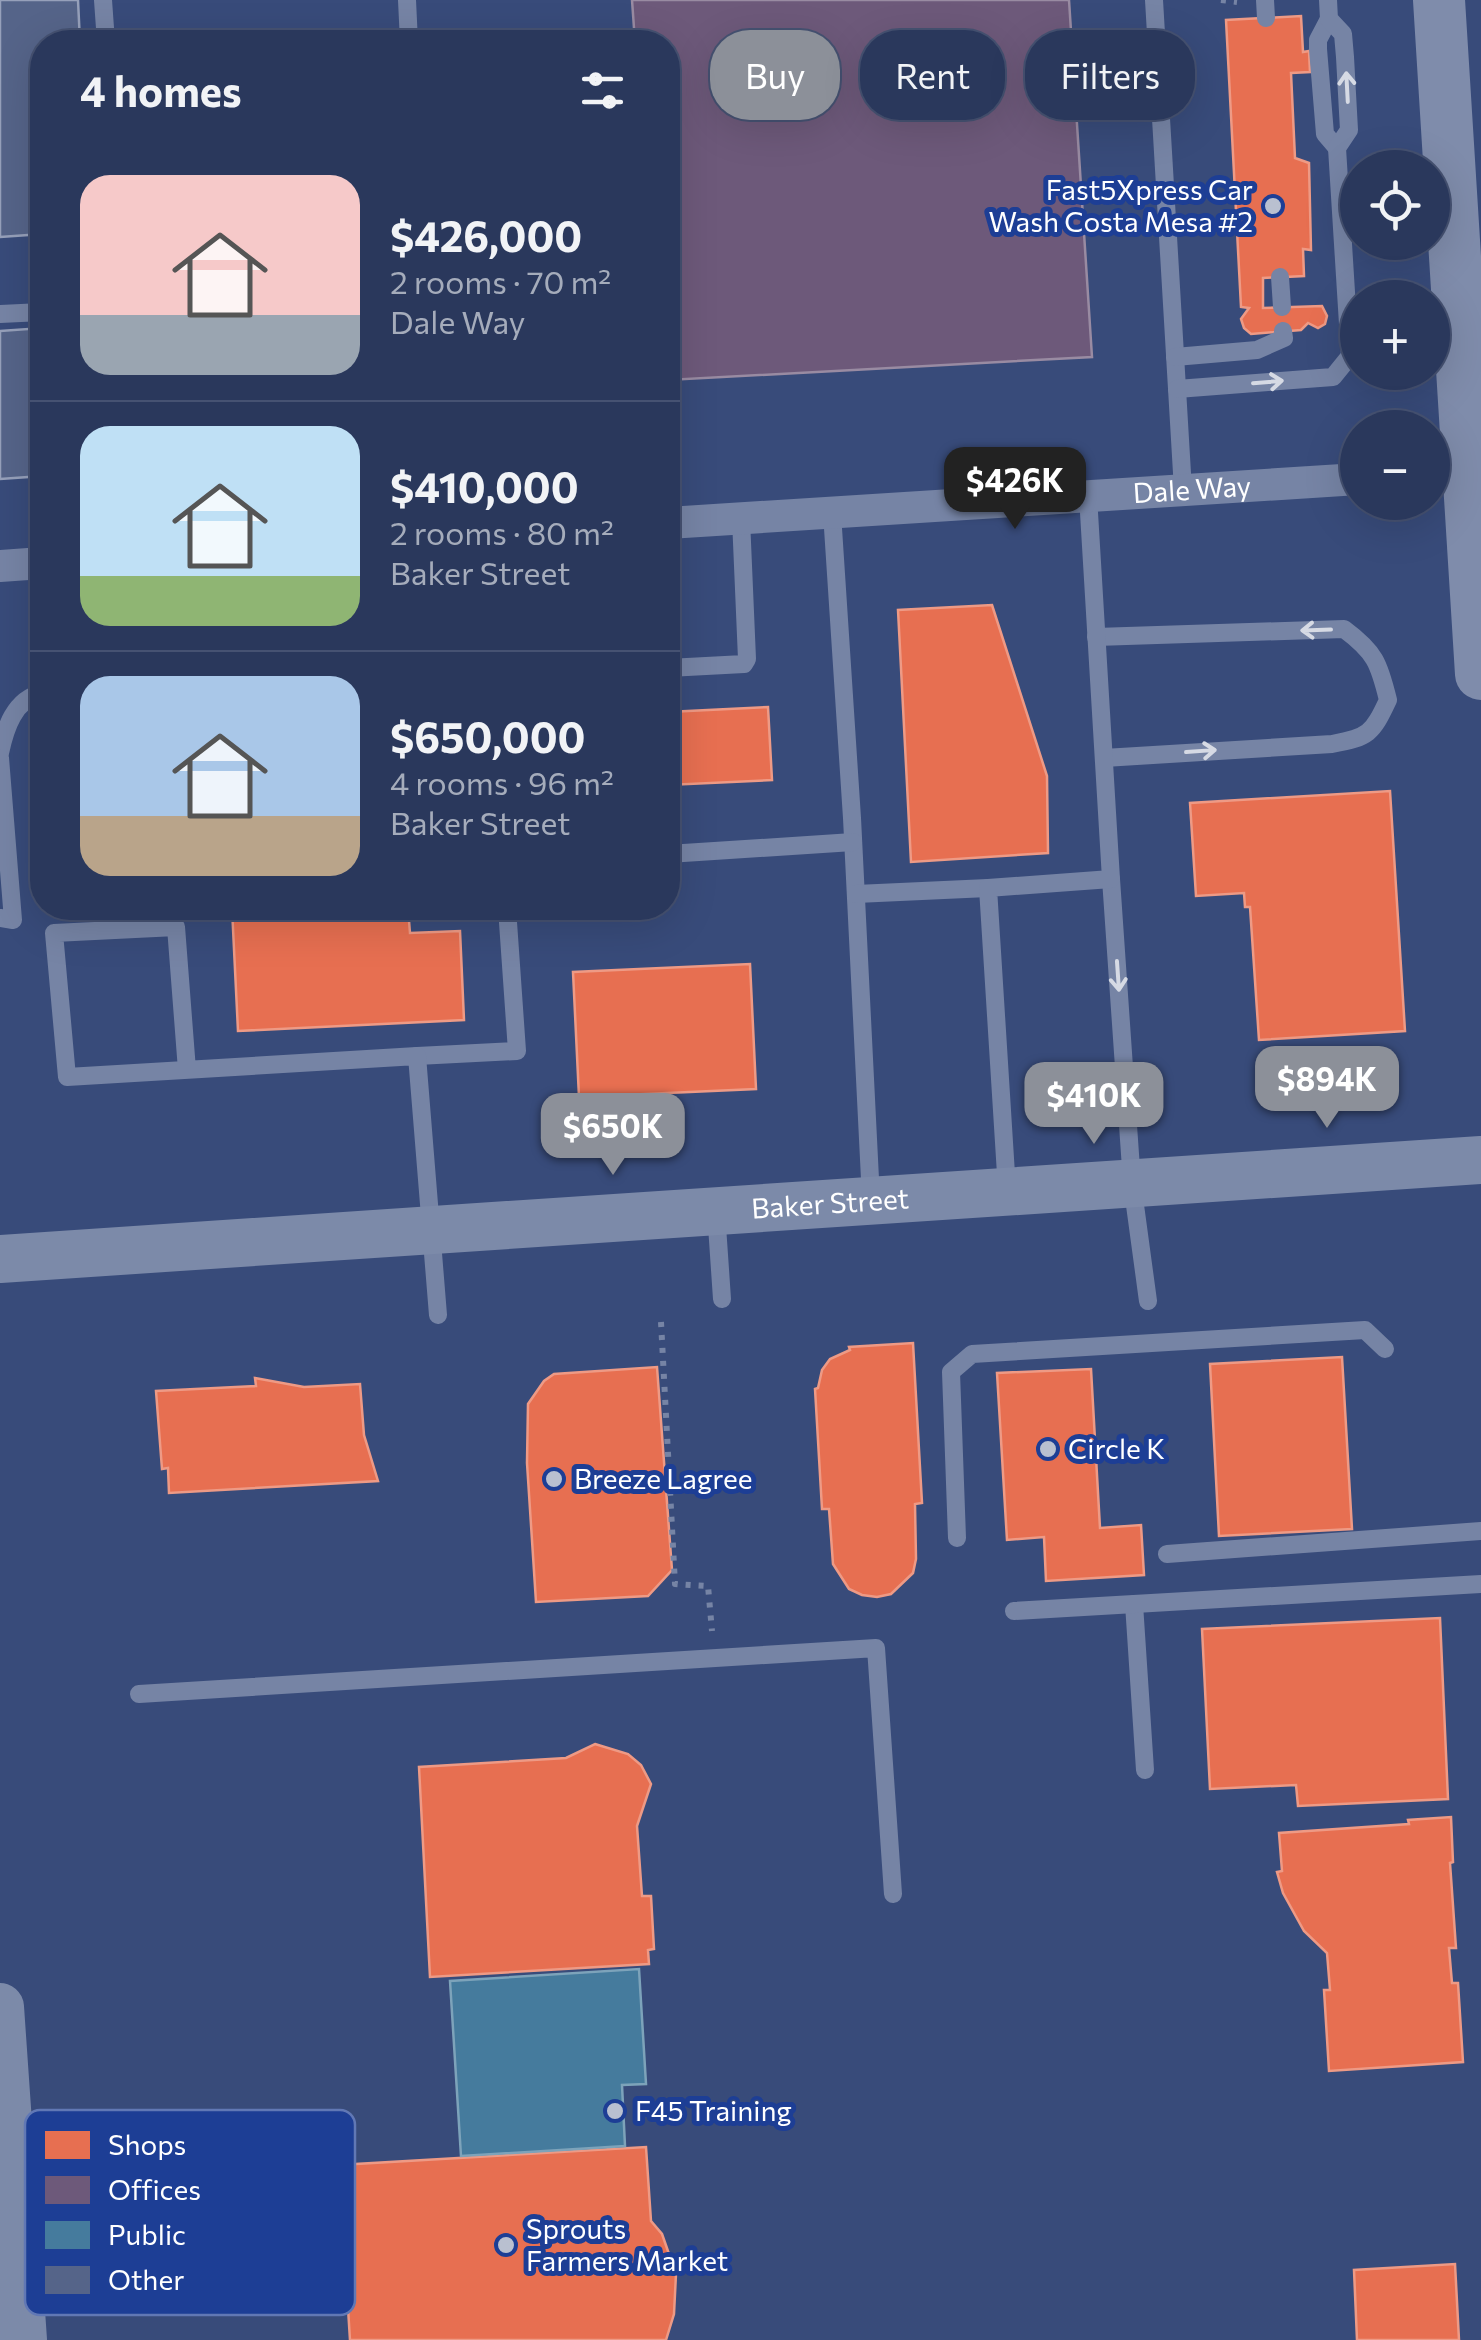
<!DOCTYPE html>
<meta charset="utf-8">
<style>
:root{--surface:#2a385c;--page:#364365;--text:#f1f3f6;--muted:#a5acbb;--line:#465272;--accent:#8c9099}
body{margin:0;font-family:Commissioner,sans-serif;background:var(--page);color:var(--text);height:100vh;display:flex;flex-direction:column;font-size:38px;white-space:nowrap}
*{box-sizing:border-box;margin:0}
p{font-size:32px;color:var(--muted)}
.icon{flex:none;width:55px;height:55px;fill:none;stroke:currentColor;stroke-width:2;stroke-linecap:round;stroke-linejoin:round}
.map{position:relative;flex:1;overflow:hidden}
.side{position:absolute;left:30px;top:30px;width:650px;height:890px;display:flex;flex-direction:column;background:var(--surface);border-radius:40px;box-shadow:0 10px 40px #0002,0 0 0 2px var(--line)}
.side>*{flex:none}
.guide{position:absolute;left:710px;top:30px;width:620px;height:90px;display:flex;gap:20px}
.buttons{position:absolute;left:1340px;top:150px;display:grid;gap:20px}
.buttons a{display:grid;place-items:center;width:110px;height:110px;border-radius:50%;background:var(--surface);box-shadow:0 10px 40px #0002,0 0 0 2px var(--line);font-size:50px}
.price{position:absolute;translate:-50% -85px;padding:0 22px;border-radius:20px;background:var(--accent);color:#fff;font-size:32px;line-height:65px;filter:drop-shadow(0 2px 5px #0008)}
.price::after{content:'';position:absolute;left:50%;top:60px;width:30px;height:22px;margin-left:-15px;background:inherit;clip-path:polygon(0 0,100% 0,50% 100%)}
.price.selected{background:#222;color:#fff}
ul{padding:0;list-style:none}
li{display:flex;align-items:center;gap:30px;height:250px;padding:0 50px}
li+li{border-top:2px solid var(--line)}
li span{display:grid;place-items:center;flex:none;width:280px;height:200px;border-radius:30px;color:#555}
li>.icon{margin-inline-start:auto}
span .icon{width:120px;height:120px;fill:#fffc;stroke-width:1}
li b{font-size:42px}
h2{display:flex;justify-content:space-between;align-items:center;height:120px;padding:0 50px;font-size:42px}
.chip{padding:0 35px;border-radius:40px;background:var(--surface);box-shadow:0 10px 40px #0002,0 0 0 2px var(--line);font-size:35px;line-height:90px}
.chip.selected{background:var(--accent);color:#fff}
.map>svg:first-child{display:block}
.shops{fill:#e76f51;stroke:#ee9a85;stroke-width:2.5}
.offices{fill:#6d597a;stroke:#998ba2;stroke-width:2.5}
.public{fill:#457b9d;stroke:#7da3ba;stroke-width:2.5}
.building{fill:#556489;stroke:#96a0ba;stroke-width:2.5}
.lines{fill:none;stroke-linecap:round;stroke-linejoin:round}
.path{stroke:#7684a5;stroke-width:6;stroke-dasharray:5 8;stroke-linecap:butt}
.lane{stroke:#7684a5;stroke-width:18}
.street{stroke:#7684a5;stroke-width:32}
.secondary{stroke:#7c8aa9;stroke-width:48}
.primary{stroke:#7f8cab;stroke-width:52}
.oneway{stroke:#d6dae4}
.poi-dot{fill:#b9c0d0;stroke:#1d3e95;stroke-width:4}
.labels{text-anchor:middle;stroke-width:10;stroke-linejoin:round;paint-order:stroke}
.poi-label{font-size:28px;fill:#fff;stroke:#1d3e95;text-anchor:start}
.street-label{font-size:28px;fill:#fff;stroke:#1d3e95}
.key{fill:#1d3e95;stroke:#6178b5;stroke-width:2.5}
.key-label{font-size:28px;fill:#fff}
</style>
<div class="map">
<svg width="1481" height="2340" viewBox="0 0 1481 2340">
<rect width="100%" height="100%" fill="#384b7a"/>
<!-- shops -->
<g class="shops">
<polygon points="1301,16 1303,52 1309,51 1310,72 1291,73 1295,158 1309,163 1311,250 1303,249 1304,276 1263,278 1263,308 1322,306 1327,316 1325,324 1318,328 1308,323 1301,330 1251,334 1244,328 1241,319 1249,308 1241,307 1226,20"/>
<polygon points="992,605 1047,776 1048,853 911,862 898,610"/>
<polygon points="768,707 772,780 668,785 668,712"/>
<polygon points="1390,791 1405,1031 1259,1040 1250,907 1245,907 1244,893 1196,896 1190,803"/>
<polygon points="232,908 408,908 410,933 460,931 464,1020 238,1031"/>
<polygon points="750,964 756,1089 579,1097 573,972"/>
<polygon points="913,1343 922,1503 915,1504 916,1559 913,1573 891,1594 877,1597 862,1595 849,1589 833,1564 829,1509 822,1509 815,1389 818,1388 822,1370 830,1359 850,1350 849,1347"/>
<polygon points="1342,1357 1352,1529 1219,1536 1210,1364"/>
<polygon points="657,1367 672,1570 648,1596 536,1602 527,1463 528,1404 544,1381 554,1374"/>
<polygon points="1091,1369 1100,1528 1141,1525 1144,1575 1046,1581 1044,1537 1007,1540 997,1373"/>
<polygon points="255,1378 304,1387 360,1384 364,1435 378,1481 169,1493 168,1468 162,1469 156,1391 256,1386"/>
<polygon points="1440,1618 1448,1799 1298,1806 1296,1785 1210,1789 1202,1629"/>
<polygon points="595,1744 628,1754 641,1765 651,1784 637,1826 642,1896 651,1896 654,1949 648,1950 649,1964 430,1977 419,1767 566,1758"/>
<polygon points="1451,1817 1453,1862 1450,1863 1456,1948 1449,1948 1452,1983 1458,1983 1463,2062 1329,2071 1324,1990 1330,1990 1327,1953 1304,1931 1283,1893 1277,1872 1282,1871 1279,1833 1409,1824 1408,1820"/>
<polygon points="646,2147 651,2221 662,2234 676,2274 674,2314 666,2340 350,2340 339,2165"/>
<polygon points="1455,2264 1459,2340 1357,2340 1354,2270"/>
</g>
<!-- offices -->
<polygon class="offices" points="632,0 1069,0 1092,357 668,380 668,42 635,42"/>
<!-- public -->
<polygon class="public" points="639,1969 646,2084 622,2085 625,2146 461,2156 450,1981"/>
<!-- building -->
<g class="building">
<polygon points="0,0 78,0 80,42 42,42 42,234 0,237"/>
<polygon points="42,328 42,476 0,479 0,331"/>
</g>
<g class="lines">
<!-- path -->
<g class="path">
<polyline points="1221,0 1237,2"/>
<polyline points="661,1322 675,1584 708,1586 712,1631"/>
</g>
<!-- lane -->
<g class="lane">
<polyline points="103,0 106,42"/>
<polyline points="407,0 409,42"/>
<polyline points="1154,0 1183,490"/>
<polyline points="1265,0 1266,18"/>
<polyline points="1329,19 1318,40 1318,49 1325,134 1337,148"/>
<polyline points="1280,277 1282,307"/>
<polyline points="0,314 42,312"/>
<polyline points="1175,357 1257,350 1284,338 1283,331"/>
<polyline points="1177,389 1333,377 1350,356 1337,148 1349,130 1345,57 1343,34 1329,19 1328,0"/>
<polyline points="832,513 852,818 871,1199"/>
<path d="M1096,637L1344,629C1375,652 1379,663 1388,700C1372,734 1369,737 1332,744L1104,758"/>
<polyline points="668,668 744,664 747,659 741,519"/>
<path d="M0,753C5,729 14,699 42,693"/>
<polyline points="0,758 13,920 0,918"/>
<polyline points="668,854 853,842"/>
<polyline points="1111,879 1132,1183 1148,1301"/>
<polyline points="856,894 988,888"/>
<polyline points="417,1056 517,1051 507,908"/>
<polyline points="187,1070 176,927 54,933 67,1077 417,1056 438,1315"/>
<polyline points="1007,1190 988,888 1111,879 1088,496"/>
<polyline points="716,1211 722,1299"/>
<polyline points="957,1538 951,1372 972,1354 1365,1330 1385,1349"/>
<polyline points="1167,1554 1481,1531"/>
<polyline points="1134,1604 1145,1770"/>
<polyline points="1014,1611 1481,1584"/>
<polyline points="139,1694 876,1648 893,1894"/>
</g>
<!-- street -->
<g class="street">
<path id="s1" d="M668,523L1358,479"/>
<polyline points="0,566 42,563"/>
</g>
<!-- secondary -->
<g class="secondary">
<path id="s2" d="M0,1259L1481,1160"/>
<polyline points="0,2007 23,2340"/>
</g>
<!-- primary -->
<polyline class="primary" points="1439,0 1481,674"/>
</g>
<!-- one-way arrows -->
<defs><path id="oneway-shaft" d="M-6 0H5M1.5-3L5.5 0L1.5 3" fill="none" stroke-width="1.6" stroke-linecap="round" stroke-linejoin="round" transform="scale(2.5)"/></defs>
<g class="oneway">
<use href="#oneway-shaft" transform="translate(1347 87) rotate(-93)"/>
<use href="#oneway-shaft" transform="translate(1268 382) rotate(-5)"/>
<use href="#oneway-shaft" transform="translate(1316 630) rotate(178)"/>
<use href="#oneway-shaft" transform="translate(1201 751) rotate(-4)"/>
<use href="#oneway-shaft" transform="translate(1118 976) rotate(86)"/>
</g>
<!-- markers -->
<g class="poi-dot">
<circle cx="1273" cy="206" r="10"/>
<circle cx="1048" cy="1449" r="10"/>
<circle cx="554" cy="1479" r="10"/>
<circle cx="615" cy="2111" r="10"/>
<circle cx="506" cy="2245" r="10"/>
</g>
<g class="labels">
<!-- poi labels -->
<g class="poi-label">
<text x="1253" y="200" text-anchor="end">Fast5Xpress Car<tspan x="1253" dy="32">Wash Costa Mesa #2</tspan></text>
<text x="1068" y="1459">Circle K</text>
<text x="574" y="1489">Breeze Lagree</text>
<text x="635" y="2121">F45 Training</text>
<text x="526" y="2239">Sprouts<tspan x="526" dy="32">Farmers Market</tspan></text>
</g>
<!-- street labels -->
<g class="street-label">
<text dy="10" stroke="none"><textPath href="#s1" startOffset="525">Dale Way</textPath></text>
<text dy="10" stroke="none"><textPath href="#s2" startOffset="832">Baker Street</textPath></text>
</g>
</g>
<!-- legend -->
<rect x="25" y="2110" width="330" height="205" rx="15" class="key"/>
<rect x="45" y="2131" width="45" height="28" fill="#e76f51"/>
<rect x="45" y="2176" width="45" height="28" fill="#6d597a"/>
<rect x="45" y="2221" width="45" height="28" fill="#457b9d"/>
<rect x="45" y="2266" width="45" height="28" fill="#556489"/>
<g class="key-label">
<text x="108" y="2155">Shops</text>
<text x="108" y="2200">Offices</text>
<text x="108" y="2245">Public</text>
<text x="108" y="2290">Other</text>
</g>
</svg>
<div class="buttons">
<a><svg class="icon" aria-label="locate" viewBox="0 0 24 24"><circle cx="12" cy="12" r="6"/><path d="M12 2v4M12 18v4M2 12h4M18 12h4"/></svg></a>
<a>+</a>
<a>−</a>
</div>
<b class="price selected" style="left:1015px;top:532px">$426K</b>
<b class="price" style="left:1327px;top:1131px">$894K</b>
<b class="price" style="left:1094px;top:1147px">$410K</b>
<b class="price" style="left:613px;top:1178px">$650K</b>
<div class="guide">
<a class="chip selected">Buy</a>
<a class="chip">Rent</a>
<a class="chip">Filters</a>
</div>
<section class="side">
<h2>4 homes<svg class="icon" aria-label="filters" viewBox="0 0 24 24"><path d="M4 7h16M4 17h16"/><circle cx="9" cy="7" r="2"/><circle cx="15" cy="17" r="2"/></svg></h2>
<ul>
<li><span style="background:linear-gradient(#f6c9c9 70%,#9aa5b1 0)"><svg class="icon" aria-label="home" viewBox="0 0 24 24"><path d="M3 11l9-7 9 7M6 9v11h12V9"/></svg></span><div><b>$426,000</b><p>2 rooms · 70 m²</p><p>Dale Way</p></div></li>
<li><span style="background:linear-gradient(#bfe0f5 75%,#8fb573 0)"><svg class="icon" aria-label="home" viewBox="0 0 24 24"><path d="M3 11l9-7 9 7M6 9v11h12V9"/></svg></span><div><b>$410,000</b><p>2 rooms · 80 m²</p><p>Baker Street</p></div></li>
<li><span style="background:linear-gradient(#a9c7e8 70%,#b9a48a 0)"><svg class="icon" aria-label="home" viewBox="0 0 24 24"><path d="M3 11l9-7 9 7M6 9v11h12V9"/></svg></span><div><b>$650,000</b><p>4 rooms · 96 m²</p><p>Baker Street</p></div></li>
</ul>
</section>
</div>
